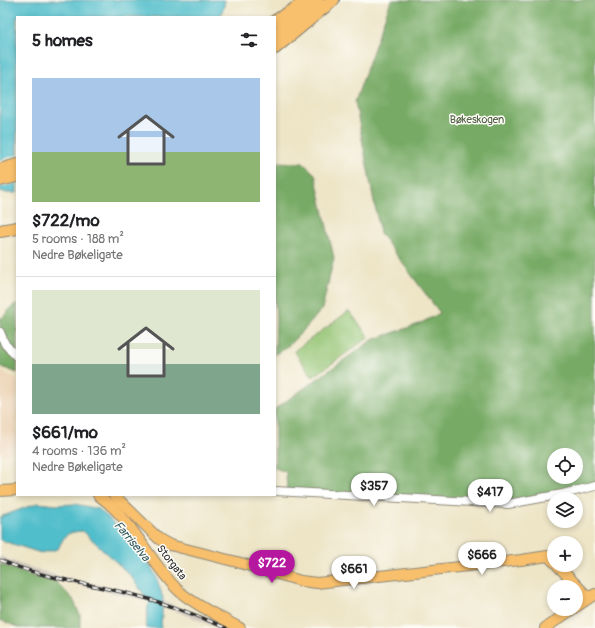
<!DOCTYPE html>
<meta charset="utf-8">
<style>
:root{--surface:#fff;--page:#f6f6f6;--text:#202124;--muted:#757577;--line:#e0e0e0;--accent:#b5179e}
body{margin:0;font-family:Pangolin,sans-serif;background:var(--page);color:var(--text);height:100vh;display:flex;flex-direction:column;font-size:15px;white-space:nowrap}
*{box-sizing:border-box;margin:0}
p{font-size:13px;color:var(--muted)}
.icon{flex:none;width:22px;height:22px;fill:none;stroke:currentColor;stroke-width:2;stroke-linecap:round;stroke-linejoin:round}
.map{position:relative;flex:1;overflow:hidden}
.sheet{position:absolute;left:16px;top:16px;width:260px;height:480px;display:flex;flex-direction:column;background:var(--surface);border-radius:0px;box-shadow:0 2px 6px #0003}
.sheet>*{flex:none}
.controls{position:absolute;left:547px;top:448px;display:grid;gap:8px}
.controls a{display:grid;place-items:center;width:36px;height:36px;border-radius:50%;background:var(--surface);box-shadow:0 2px 6px #0003;font-size:20px}
.price{position:absolute;translate:-50% -34px;padding:0 9px;border-radius:14px;background:#fff;color:#222;font-size:13px;line-height:26px;filter:drop-shadow(0 1px 2px #0008)}
.price::after{content:'';position:absolute;left:50%;top:24px;width:12px;height:9px;margin-left:-6px;background:inherit;clip-path:polygon(0 0,100% 0,50% 100%)}
.price.selected{background:var(--accent);color:#fff}
ul{padding:0;list-style:none}
li{display:grid;align-content:center;gap:8px;height:212px;padding:0 16px}
li+li{border-top:1px solid var(--line)}
li span{display:grid;place-items:center;height:124px;border-radius:0px;color:#555}
li>.icon{margin-inline-start:auto}
span .icon{width:72px;height:72px;fill:#fffc;stroke-width:1}
li b{font-size:17px}
h2{display:flex;justify-content:space-between;align-items:center;height:48px;padding:0 16px;font-size:17px}
.map>svg:first-child{display:block}
.built{fill:#eed7bb}
.industrial{fill:#ccc2b9}
.green{fill:#94c473;stroke:#60784f}
.forest{fill:#77aa65;stroke:#516a48;fill-rule:evenodd}
.water{fill:#51becb;stroke:#3e747b}
.pier{fill:#eee5c7}
.lines{fill:none;stroke-linecap:round;stroke-linejoin:round}
.minor-casing{stroke:#8c8879;stroke-width:10}
.major-casing{stroke:#8c8879;stroke-width:12}
.highway-casing{stroke:#8c8879;stroke-width:14}
.minor{stroke:#fff;stroke-width:8}
.major{stroke:#f8bf6c;stroke-width:10}
.highway{stroke:#f8bf6c;stroke-width:12}
.rail-casing{stroke:#2b2b2b;stroke-width:3.5}
.rail{stroke:#fdfcf7;stroke-width:2;stroke-dasharray:6;stroke-linecap:butt}
.labels{text-anchor:middle;stroke-width:3;stroke-linejoin:round;paint-order:stroke}
.park-label{font-size:11px;fill:#506144;stroke:#fdfcf7}
.street-label{font-size:11px;fill:#2b2b2b;stroke:#fdfcf7}
.water-label{font-size:12px;font-style:italic;fill:#385e63;stroke:#fdfcf7}
</style>
<div class="map">
<svg width="595" height="628" viewBox="0 0 595 628">
<rect width="100%" height="100%" fill="#fdfcf7"/>
<filter id="ink" filterUnits="userSpaceOnUse"><feTurbulence type="fractalNoise" baseFrequency=".025" numOctaves="2"/><feDisplacementMap in="SourceGraphic" scale="8" xChannelSelector="R" yChannelSelector="G"/><feConvolveMatrix kernelMatrix="1 2 1 2 8 2 1 2 1" color-interpolation-filters="sRGB"/></filter>
<filter id="wash" filterUnits="userSpaceOnUse"><feTurbulence type="fractalNoise" baseFrequency=".012" numOctaves="4" result="noise"/><feDisplacementMap in="SourceGraphic" scale="16" xChannelSelector="R" yChannelSelector="G"/><feGaussianBlur stdDeviation="0.9" result="paint"/><feColorMatrix in="noise" values="0 0 0 0 0 0 0 0 0 0 0 0 0 0 0 0 0 1.4 0 .05"/><feComposite in="paint" operator="in"/></filter>
<g filter="url(#wash)">
<rect width="100%" height="100%" fill="#eee5c7"/>
<!-- built -->
<polygon class="built" points="0,371 17,379 17,449 3,456 0,450"/>
<!-- industrial -->
<polygon class="industrial" points="0,556 19,564 58,576 115,588 155,598 197,614 230,628 218,628 181,613 140,599 31,574 0,563"/>
<!-- green -->
<polygon class="green" points="349,311 369,337 313,377 294,351"/>
<!-- forest -->
<g class="forest">
<path d="M391,0H595V486L508,504L287,493L286,472L275,468V409L372,340L419,324L440,313L380,233L355,102ZM554,455H576V477H554Z"/>
<path d="M275,162L303,163L315,174L334,258L322,309L306,328L288,346L275,355C275,337 277,319 275,302Z"/>
<polygon points="17,304 17,373 0,366 0,318 2,318 14,305"/>
<polygon points="0,564 32,576 56,582 73,599 80,615 80,628 20,628 0,620"/>
</g>
<!-- water -->
<g class="water">
<polygon points="0,0 225,0 224,6 220,17 17,17 17,193 7,193 0,191"/>
<path d="M38,503L56,505L75,504L99,509L113,522L149,563L156,576L163,598L161,628H146L148,606L150,603L131,576L83,531C67,532 65,534 58,549L41,553L0,540V517Z"/>
</g>
<!-- pier -->
<polygon class="pier" points="17,155 17,183 0,187 0,160"/>
</g>
<g filter="url(#ink)">
<g class="lines">
<!-- minor casing -->
<g class="minor-casing">
<g id="minor">
<polyline points="0,332 5,344 17,357"/>
<polyline points="275,491 508,504 563,494 595,486"/>
</g>
</g>
<!-- major casing -->
<g class="major-casing">
<g id="major">
<polyline points="0,491 17,490"/>
<path d="M98,495C133,519 149,562 179,591C196,606 221,617 240,628"/>
<polyline points="114,495 159,539 170,545 237,562 301,581 317,583 521,560 548,556 554,562"/>
<polyline points="557,565 589,598"/>
<polyline points="576,607 595,594"/>
<polyline points="545,628 573,609"/>
</g>
</g>
<!-- highway casing -->
<g class="highway-casing">
<g id="highway">
<polyline points="275,21 304,3"/>
<polyline points="275,36 317,0"/>
<polyline points="275,48 333,0"/>
<polyline points="0,170 17,165"/>
<polyline points="0,180 17,176"/>
<polyline points="0,231 17,228"/>
</g>
</g>
<!-- minor -->
<use href="#minor" class="minor"/>
<!-- major -->
<use href="#major" class="major"/>
<!-- highway -->
<use href="#highway" class="highway"/>
<!-- rail casing -->
<g class="rail-casing">
<path id="rail" d="M0,560C39,577 80,582 122,592C157,600 192,613 226,628"/>
</g>
<!-- rail -->
<use href="#rail" class="rail"/>
</g>
</g>
<g class="labels">
<!-- park labels -->
<g class="park-label">
<text x="477" y="123">Bøkeskogen</text>
</g>
<!-- street labels -->
<g class="street-label">
<text transform="translate(172 562) rotate(52)" y="4">Storgata</text>
</g>
<!-- water labels -->
<g class="water-label">
<text transform="translate(132 541) rotate(50)" y="4">Farriselva</text>
</g>
</g>
</svg>
<div class="controls">
<a><svg class="icon" aria-label="locate" viewBox="0 0 24 24"><circle cx="12" cy="12" r="6"/><path d="M12 2v4M12 18v4M2 12h4M18 12h4"/></svg></a>
<a><svg class="icon" aria-label="layers" viewBox="0 0 24 24"><path d="M12 4l9 5-9 5-9-5zM3 14l9 5 9-5"/></svg></a>
<a>+</a>
<a>−</a>
</div>
<b class="price" style="left:374px;top:507px">$357</b>
<b class="price" style="left:490px;top:513px">$417</b>
<b class="price" style="left:482px;top:576px">$666</b>
<b class="price selected" style="left:272px;top:584px">$722</b>
<b class="price" style="left:354px;top:590px">$661</b>
<section class="sheet">
<h2>5 homes<svg class="icon" aria-label="filters" viewBox="0 0 24 24"><path d="M4 7h16M4 17h16"/><circle cx="9" cy="7" r="2"/><circle cx="15" cy="17" r="2"/></svg></h2>
<ul>
<li><span style="background:linear-gradient(#a9c7e8 60%,#8fb573 0)"><svg class="icon" aria-label="home" viewBox="0 0 24 24"><path d="M3 11l9-7 9 7M6 9v11h12V9"/></svg></span><div><b>$722/mo</b><p>5 rooms · 188 m²</p><p>Nedre Bøkeligate</p></div></li>
<li><span style="background:linear-gradient(#dfe7d0 60%,#7fa58c 0)"><svg class="icon" aria-label="home" viewBox="0 0 24 24"><path d="M3 11l9-7 9 7M6 9v11h12V9"/></svg></span><div><b>$661/mo</b><p>4 rooms · 136 m²</p><p>Nedre Bøkeligate</p></div></li>
</ul>
</section>
</div>
